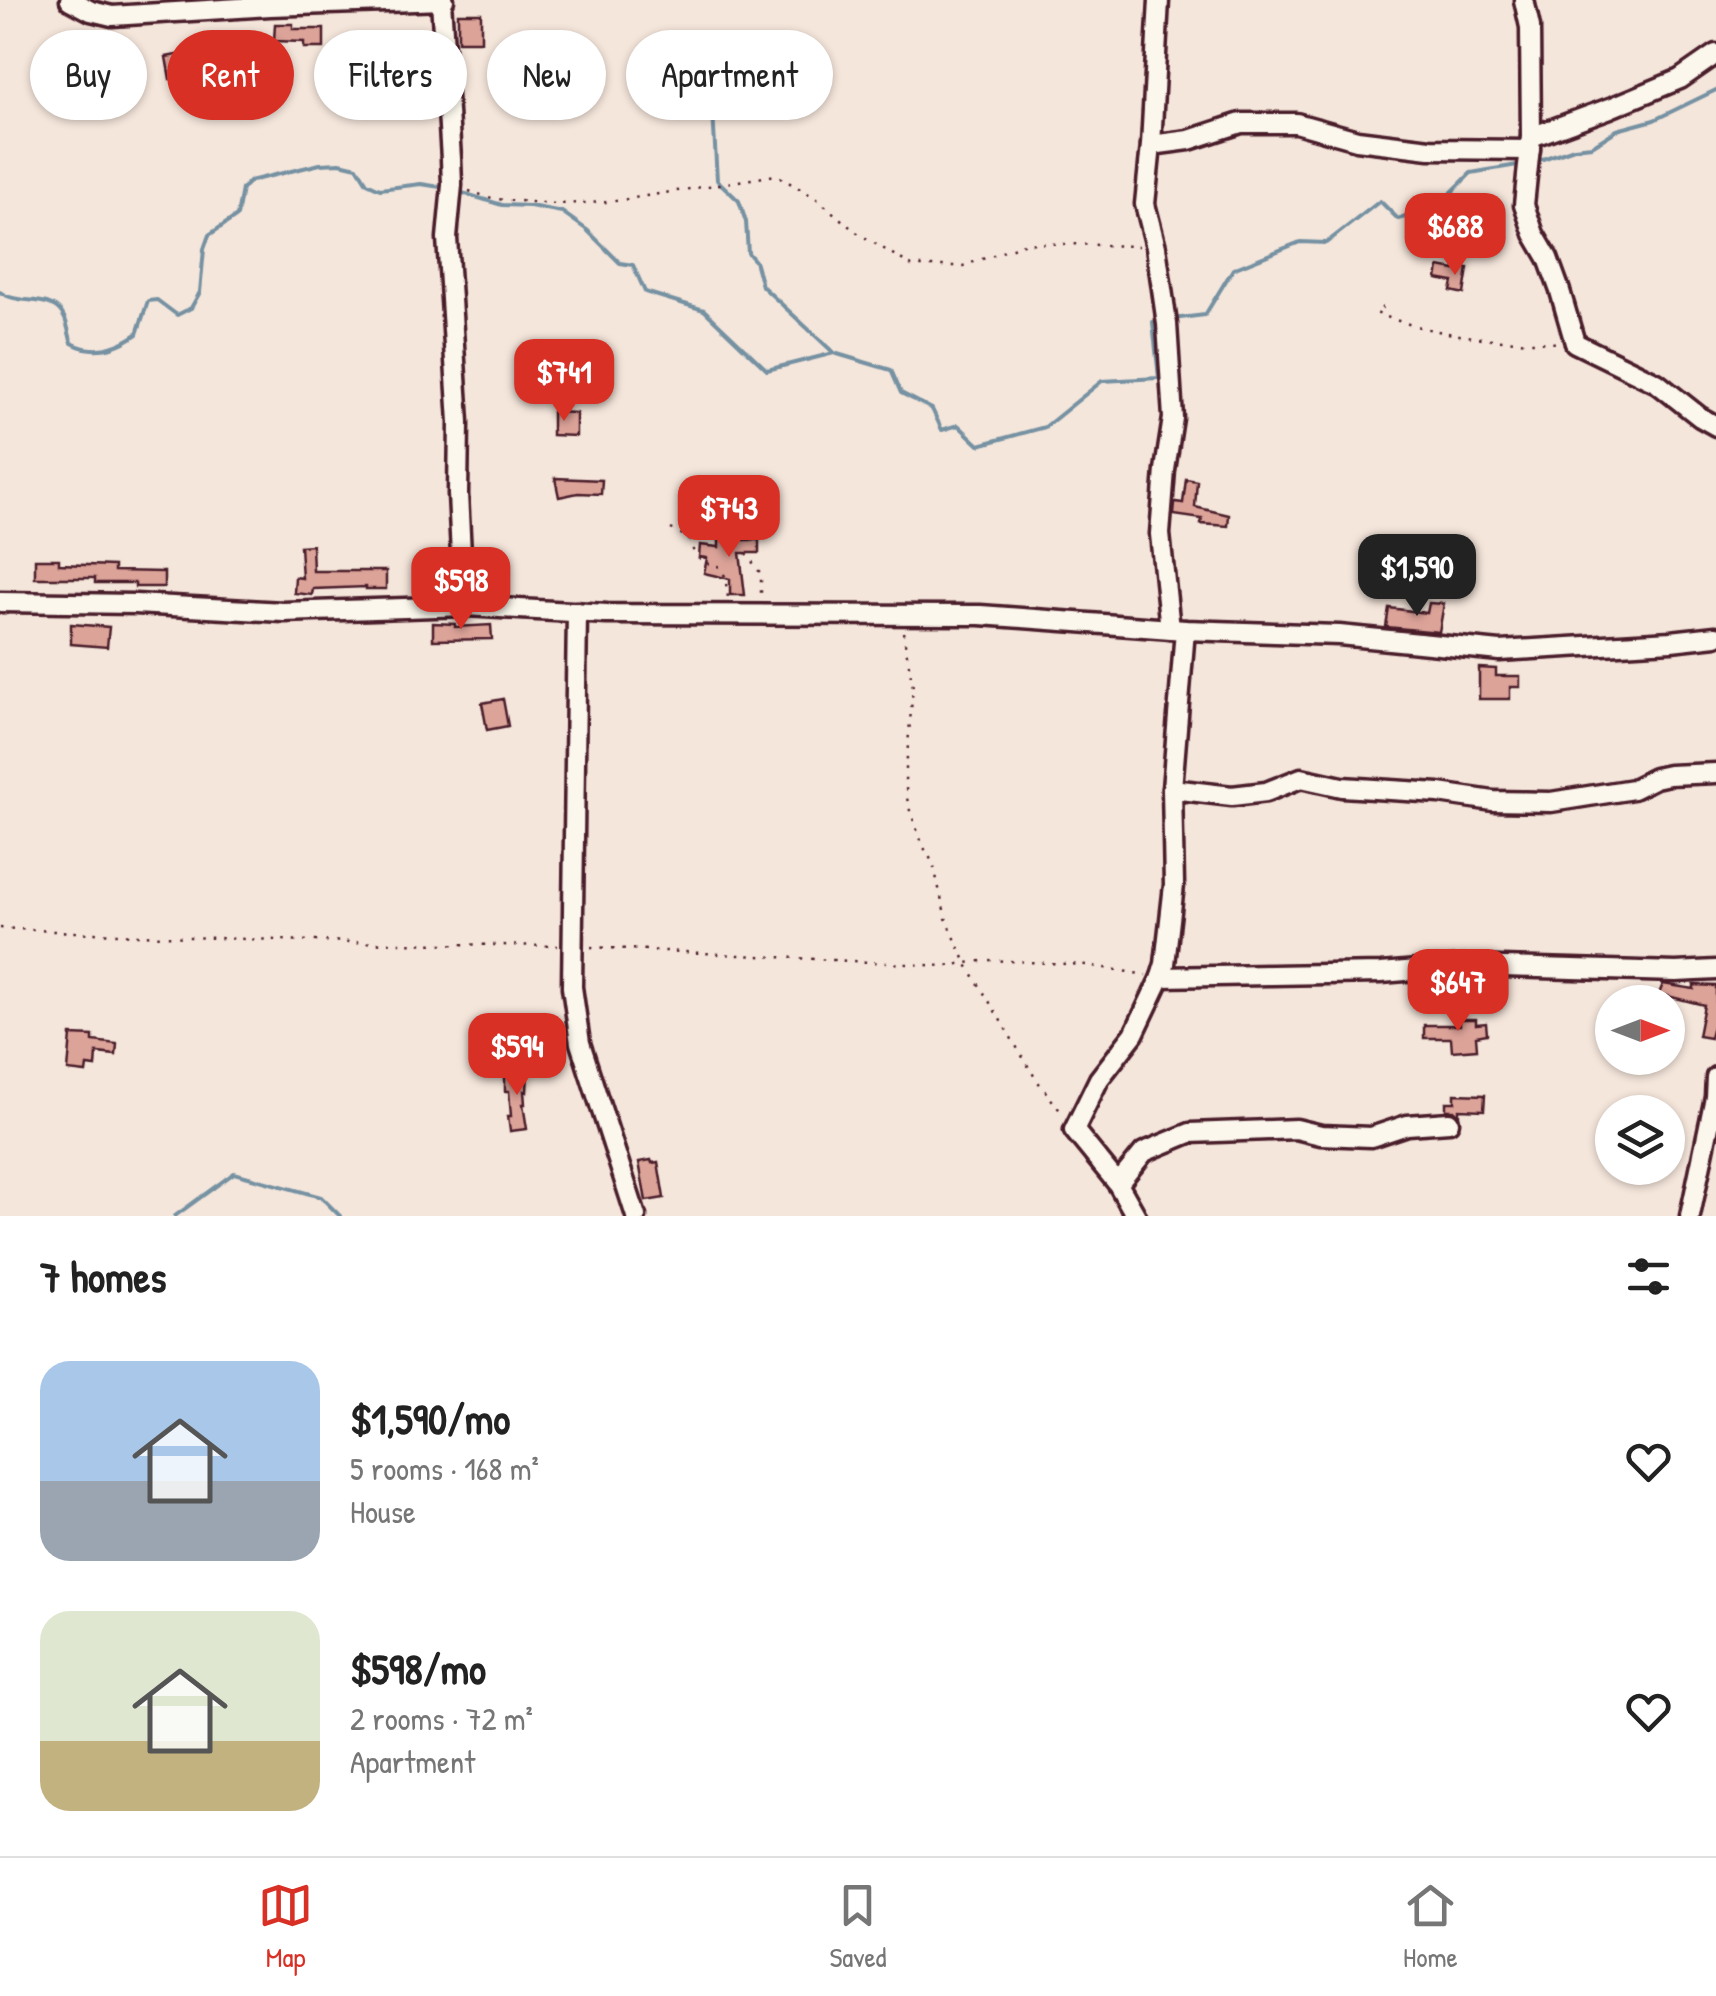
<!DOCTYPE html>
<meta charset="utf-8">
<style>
:root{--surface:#fff;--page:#f2f2f2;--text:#222;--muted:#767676;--line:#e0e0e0;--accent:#d93025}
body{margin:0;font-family:"Patrick Hand",sans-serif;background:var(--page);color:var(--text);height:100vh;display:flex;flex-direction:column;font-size:38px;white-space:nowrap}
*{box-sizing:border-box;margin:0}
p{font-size:32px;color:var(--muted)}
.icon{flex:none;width:55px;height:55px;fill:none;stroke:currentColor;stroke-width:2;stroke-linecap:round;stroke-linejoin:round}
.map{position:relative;height:1216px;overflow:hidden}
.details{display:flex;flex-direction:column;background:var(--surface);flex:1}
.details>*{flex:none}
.guide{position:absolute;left:30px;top:30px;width:1000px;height:90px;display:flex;gap:20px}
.needle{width:65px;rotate:90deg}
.tools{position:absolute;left:1595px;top:985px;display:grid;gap:20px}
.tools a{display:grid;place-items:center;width:90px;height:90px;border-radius:50%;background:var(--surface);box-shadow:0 2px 8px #0004;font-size:50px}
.price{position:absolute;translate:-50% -85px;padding:0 22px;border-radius:20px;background:var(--accent);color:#fff;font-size:32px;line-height:65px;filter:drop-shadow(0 2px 5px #0008)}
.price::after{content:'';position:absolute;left:50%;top:60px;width:30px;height:22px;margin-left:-15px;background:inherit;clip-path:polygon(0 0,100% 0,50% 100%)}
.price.on{background:#222;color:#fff}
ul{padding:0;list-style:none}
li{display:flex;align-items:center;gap:30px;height:250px;padding:0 40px}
li span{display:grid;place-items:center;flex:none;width:280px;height:200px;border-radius:30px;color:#555}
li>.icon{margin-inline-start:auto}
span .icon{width:120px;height:120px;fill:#fffc;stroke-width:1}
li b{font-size:42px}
h2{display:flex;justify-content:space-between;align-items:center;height:120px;padding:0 40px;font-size:42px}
.tag{padding:0 35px;border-radius:45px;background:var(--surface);box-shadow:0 2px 8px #0004;font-size:35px;line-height:90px}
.tag.on{background:var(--accent);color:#fff}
.tabs{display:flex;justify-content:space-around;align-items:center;height:140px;border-top:2px solid var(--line);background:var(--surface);font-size:28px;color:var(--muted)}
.tabs a{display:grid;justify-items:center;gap:5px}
.tabs .on{color:var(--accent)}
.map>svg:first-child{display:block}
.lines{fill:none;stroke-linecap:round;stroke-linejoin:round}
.stream{stroke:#7591a2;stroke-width:4}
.building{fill:#dca399;stroke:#4a1f2b;stroke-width:2.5}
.minor-casing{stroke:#4a1f2b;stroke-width:25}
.path{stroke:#4a1f2b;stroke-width:2.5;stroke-dasharray:2.5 8;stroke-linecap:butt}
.minor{stroke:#fbf7ec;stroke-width:18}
</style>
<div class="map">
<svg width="1716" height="1216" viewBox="0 0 1716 1216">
<rect width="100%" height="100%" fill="#f5e6db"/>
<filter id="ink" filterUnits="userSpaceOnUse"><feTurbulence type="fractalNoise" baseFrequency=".01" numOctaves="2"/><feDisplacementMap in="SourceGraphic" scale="20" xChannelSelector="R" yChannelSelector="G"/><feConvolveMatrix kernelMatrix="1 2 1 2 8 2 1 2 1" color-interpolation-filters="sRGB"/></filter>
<g filter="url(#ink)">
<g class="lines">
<!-- stream -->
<g class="stream">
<polyline points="713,112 717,180 739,201 746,222 748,253 755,261 762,286 834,353"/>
<polyline points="1537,161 1574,148 1592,146 1617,130 1654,120 1716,90"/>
<polyline points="456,191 502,205 530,206 562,212 587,230 620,263 633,265 645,292 704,310 767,370 834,353 891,370 901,393 932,409 942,430 958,425 979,445 1045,427 1102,381 1159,378 1153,322 1163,321"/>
<path d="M0,292C20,307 54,292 65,319C68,326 69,335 72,343C94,355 117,348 137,334L148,301L157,300L177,315L191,308L200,292L204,249L209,235L237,216L242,189L250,181L320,164L340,163L357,167L367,183L380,189L421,184L447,188"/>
<polyline points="1172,319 1205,315 1233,269 1300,242 1326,243 1380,201 1398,219 1435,209 1471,173 1523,164"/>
<polyline points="175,1216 234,1173 321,1197 340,1216"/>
</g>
</g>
<!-- building -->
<g class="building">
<rect x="458" y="13" width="23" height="28"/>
<polygon points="275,24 293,24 293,29 324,29 324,48 304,48 304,42 274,41"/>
<polygon points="192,52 224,53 225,71 196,72 196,74 170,79 166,57"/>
<polygon points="1456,266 1468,268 1464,294 1451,291 1453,282 1437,279 1439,267 1455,270"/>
<polygon points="552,412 576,413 576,436 552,435"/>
<polygon points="555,478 602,480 601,494 578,493 559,497"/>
<polygon points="1186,479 1197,481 1195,507 1229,515 1228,526 1201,524 1202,519 1174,515 1175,502 1183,503"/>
<polygon points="719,535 744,540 759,540 759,553 740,553 745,595 730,595 730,579 704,573 707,558 699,557 700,545 719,547"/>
<polygon points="312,545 313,571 386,571 386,589 366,589 366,587 313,589 312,595 294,593 295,577 302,578 300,546"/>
<polygon points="35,559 59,559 59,564 114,566 114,571 164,572 164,587 135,587 135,583 95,583 95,578 35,578"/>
<polygon points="1429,603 1444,604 1439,632 1386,627 1389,608 1427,613"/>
<polygon points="433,623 455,624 455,627 491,625 492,639 433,640"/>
<polygon points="71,624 109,627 107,647 71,644"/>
<polygon points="1479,668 1496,669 1496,676 1520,676 1520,687 1510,687 1510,699 1479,699"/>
<polygon points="503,699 508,726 487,730 482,703"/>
<polygon points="1663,984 1694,989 1694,985 1716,986 1716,1015 1710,1038 1698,1036 1704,1005 1659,994"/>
<polygon points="1460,1019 1476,1019 1476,1024 1486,1023 1487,1034 1476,1036 1477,1049 1452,1051 1451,1038 1424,1038 1424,1025 1460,1025"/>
<polygon points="71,1035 93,1036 93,1041 117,1044 116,1055 97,1053 96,1067 87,1066 86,1073 68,1071"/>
<polygon points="505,1071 528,1072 527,1092 524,1091 525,1104 523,1104 527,1129 510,1131 508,1116 511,1116 509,1091 505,1091"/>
<polygon points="1455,1094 1485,1095 1484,1110 1459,1109 1459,1115 1454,1110 1446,1110 1446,1102 1455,1102"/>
<polygon points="651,1160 652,1163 658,1162 664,1198 646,1201 639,1162"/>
</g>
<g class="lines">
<!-- minor casing -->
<g class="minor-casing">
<g id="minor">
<polyline points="70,0 91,11 112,16 270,6 444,0"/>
<polyline points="441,0 451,159 452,185 447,238 459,422 458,494 462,574 463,597 466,606"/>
<polyline points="1159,0 1151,145 1145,204 1156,247 1167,324 1173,418 1165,470 1160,534 1170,629"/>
<polyline points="1524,0 1530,27 1531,137 1524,205 1534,234 1548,258 1560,291 1575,343 1657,383 1700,417 1716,426"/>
<polyline points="1531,137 1610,108 1680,79 1716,54"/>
<polyline points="1151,145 1189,140 1241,123 1296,123 1357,140 1430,149 1530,150"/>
<polyline points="0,602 135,604 283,612 466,606 607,614 980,615 1185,630 1339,635 1500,651 1671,641 1716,636"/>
<polyline points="577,612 572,987 580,1043 636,1216"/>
<polyline points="1172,789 1232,796 1266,792 1301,778 1342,787 1439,793 1493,801 1551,802 1633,789 1655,778 1669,775 1716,773"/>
<polyline points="1161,977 1381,973 1467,966 1676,972 1716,970"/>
<polyline points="1118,1184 1144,1152 1190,1133 1296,1129 1321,1135 1371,1137 1407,1125 1449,1122"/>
<polyline points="1136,1216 1118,1184 1074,1130 1099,1079 1134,1034 1161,977 1165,964 1174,885 1172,789 1185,630"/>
<polyline points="1690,1216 1715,1097 1716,1077"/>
</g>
</g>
<!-- path -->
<g class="path">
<polyline points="469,191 495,199 556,204 609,202 776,175 816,198 856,232 912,266 963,266 1026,243 1139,246"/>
<path d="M1383,307L1376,313C1434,336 1496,341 1559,343"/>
<path d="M671,529L689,538C694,557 699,562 718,566L725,576L728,598"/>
<polyline points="746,553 761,574 761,599"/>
<polyline points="903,632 913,687 905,780 908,805 923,846 933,863 946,918 966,963 1036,1079 1062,1113"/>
<path d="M0,928C186,939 372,943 558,946"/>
<polyline points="591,947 944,966 989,960 1087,965 1146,975"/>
</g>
<!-- minor -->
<use href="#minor" class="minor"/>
</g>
</g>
</svg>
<div class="tools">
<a><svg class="needle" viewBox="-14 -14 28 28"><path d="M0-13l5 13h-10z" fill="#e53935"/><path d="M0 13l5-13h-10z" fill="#767676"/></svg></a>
<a><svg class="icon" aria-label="layers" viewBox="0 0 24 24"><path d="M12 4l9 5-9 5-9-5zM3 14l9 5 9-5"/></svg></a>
</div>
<b class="price" style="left:1455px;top:278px">$688</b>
<b class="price" style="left:564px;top:424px">$741</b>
<b class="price" style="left:729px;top:560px">$743</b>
<b class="price on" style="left:1417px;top:619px">$1,590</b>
<b class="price" style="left:461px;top:632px">$598</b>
<b class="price" style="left:1458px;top:1034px">$647</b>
<b class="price" style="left:517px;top:1098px">$594</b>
<div class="guide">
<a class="tag">Buy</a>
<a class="tag on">Rent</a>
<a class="tag">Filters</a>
<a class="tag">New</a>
<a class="tag">Apartment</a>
</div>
</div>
<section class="details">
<h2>7 homes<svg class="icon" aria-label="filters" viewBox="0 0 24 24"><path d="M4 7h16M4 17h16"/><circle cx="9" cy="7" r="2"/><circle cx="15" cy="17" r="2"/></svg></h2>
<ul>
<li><span style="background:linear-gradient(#a9c7e8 60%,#9aa5b1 0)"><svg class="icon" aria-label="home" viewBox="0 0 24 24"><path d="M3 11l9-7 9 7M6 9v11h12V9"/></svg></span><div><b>$1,590/mo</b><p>5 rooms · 168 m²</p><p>House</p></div><svg class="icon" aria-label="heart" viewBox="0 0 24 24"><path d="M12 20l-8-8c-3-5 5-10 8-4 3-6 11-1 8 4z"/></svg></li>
<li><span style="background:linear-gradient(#dfe7d0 65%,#c2b280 0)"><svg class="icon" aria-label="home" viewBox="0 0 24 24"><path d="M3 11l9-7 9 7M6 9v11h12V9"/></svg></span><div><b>$598/mo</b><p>2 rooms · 72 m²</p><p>Apartment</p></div><svg class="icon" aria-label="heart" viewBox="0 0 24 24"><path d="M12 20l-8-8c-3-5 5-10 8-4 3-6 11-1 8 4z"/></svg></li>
</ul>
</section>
<nav class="tabs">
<a class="on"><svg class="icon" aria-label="map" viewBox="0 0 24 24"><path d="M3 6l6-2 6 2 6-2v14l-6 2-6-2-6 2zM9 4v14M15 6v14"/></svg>Map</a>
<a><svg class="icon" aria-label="saved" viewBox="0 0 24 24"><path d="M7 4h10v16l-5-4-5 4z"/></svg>Saved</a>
<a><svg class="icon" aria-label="home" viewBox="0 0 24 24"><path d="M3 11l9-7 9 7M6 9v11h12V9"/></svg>Home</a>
</nav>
